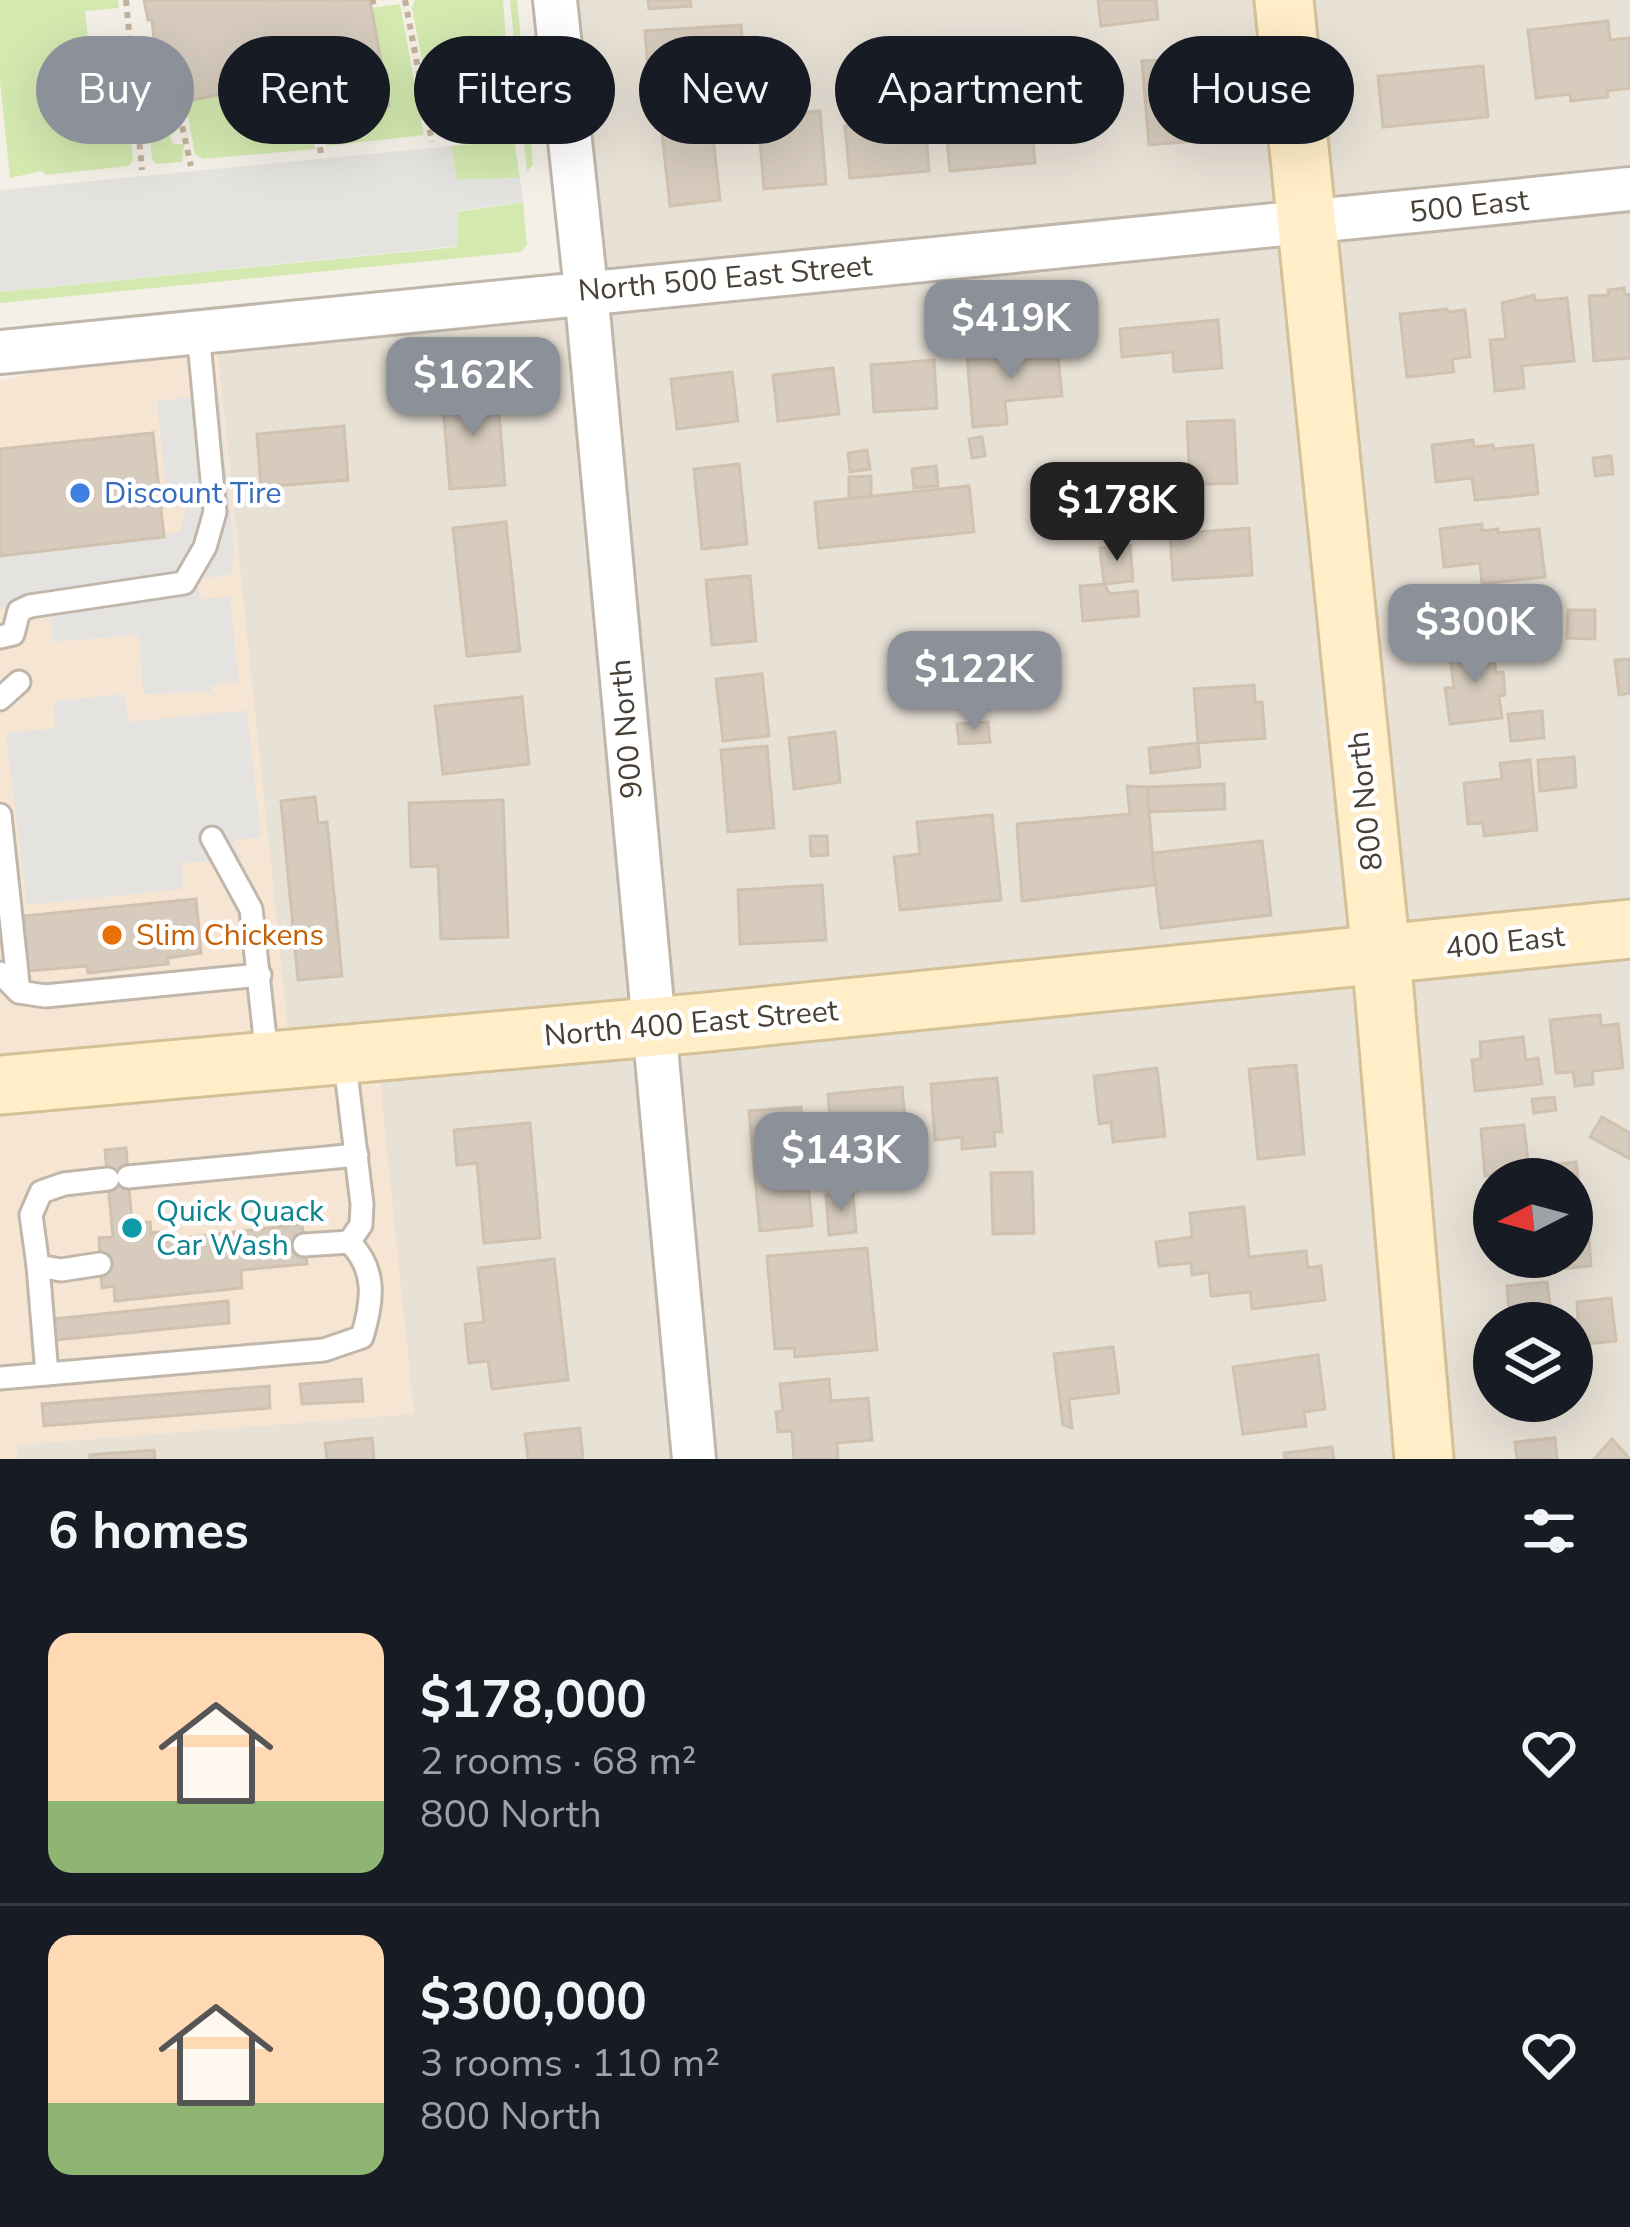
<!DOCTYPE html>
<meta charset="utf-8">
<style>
:root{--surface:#171b24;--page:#242831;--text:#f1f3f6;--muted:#9ea1a6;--line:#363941;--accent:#8c9099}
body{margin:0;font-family:"Nunito Sans",sans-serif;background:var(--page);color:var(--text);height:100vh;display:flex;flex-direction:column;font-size:45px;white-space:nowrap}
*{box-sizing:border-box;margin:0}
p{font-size:39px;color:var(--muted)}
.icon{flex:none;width:66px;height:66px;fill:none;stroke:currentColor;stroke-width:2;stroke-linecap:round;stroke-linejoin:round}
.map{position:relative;height:1459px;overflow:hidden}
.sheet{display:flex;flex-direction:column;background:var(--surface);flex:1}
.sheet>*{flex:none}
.top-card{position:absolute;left:36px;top:36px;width:1560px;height:108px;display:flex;gap:24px}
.needle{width:78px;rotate:264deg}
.tools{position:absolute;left:1473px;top:1158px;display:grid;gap:24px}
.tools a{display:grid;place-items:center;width:120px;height:120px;border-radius:50%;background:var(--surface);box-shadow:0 12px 48px #0002;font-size:60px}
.price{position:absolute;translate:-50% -102px;padding:0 27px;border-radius:24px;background:var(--accent);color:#fff;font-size:39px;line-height:78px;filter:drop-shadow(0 3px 6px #0008)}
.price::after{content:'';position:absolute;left:50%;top:72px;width:36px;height:27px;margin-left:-18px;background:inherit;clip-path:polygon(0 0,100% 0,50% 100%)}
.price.on{background:#222;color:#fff}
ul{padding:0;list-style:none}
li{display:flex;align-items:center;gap:36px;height:300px;padding:0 48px}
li+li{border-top:3px solid var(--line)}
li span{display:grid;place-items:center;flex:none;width:336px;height:240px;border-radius:24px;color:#555}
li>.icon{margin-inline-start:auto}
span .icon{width:144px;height:144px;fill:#fffc;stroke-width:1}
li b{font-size:51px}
h2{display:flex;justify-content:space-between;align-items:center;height:144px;padding:0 48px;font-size:51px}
.pill{padding:0 42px;border-radius:54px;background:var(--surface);box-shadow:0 12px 48px #0002;font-size:42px;line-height:108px}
.pill.on{background:var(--accent);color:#fff}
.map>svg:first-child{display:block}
.residential{fill:#e8e1d6;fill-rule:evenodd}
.commercial{fill:#f6e5d3}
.green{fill:#d3e9b0}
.parking{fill:#e5e3e0}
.building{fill:#d6cbbd;stroke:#d1c2b0;stroke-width:3}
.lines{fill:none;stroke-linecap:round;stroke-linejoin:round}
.lane-casing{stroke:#c0b7aa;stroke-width:27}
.street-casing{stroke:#c0b7aa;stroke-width:48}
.secondary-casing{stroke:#d5c197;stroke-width:63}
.path{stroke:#c2b29b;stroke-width:6;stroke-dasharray:6 6;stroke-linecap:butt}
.lane{stroke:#fff;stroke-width:21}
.street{stroke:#fff;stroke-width:42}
.secondary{stroke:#ffeec7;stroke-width:57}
.shop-dot{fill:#3f7fe0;stroke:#fff;stroke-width:4.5}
.food-dot{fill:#e8710a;stroke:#fff;stroke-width:4.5}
.culture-dot{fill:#0f9aa8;stroke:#fff;stroke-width:4.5}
.labels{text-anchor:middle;stroke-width:9;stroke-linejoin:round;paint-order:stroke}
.street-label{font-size:30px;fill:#484036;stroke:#fff}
.shop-label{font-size:30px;fill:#366cbe;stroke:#fff;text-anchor:start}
.food-label{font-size:30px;fill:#c56008;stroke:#fff;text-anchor:start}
.culture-label{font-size:30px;fill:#0d838f;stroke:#fff;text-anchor:start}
</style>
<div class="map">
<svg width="1630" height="1459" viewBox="0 0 1630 1459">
<rect width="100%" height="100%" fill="#f4f0e8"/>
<!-- residential -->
<path class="residential" d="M555,0H1630V1459H17L16,1445L413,1413L291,1061L215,329L586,290ZM1494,1179H1572V1257H1494ZM1494,1323H1572V1401H1494Z"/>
<!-- commercial -->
<polygon class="commercial" points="215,329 291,1060 377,1051 414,1414 17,1445 17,1459 0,1459 0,381"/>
<!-- green -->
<g class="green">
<polygon points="0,0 118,0 119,8 85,11 91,64 87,65 90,91 121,88 126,91 133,160 129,166 45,175 42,171 10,178 0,81"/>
<polygon points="415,0 503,0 513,128 443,137 436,134 412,8"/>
<polygon points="510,0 517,0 533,164 527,172"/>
<polygon points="400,4 424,135 327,146 319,120 356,116 388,106 371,8"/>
<polygon points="301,78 315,149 203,159 195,154 185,101"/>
<polygon points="159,92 167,133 174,144 184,144 182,162 156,164 152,159 146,94"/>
<polygon points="514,140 520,178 456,180 451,146"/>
<polygon points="523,202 527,245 521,252 0,303 0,292 457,247 458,212"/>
</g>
<!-- parking -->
<g class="parking">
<polygon points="451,146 457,180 520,178 523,202 458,211 458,246 0,292 0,190"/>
<polygon points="219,393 234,548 232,574 197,580 200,599 230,597 239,682 211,686 211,692 143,694 139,635 53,642 48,604 0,609 0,556 180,532 189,497 167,498 157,401"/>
<polygon points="124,694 129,722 247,710 261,837 235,840 233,845 244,859 181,863 183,889 27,905 6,733 55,728 54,701"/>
</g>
<!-- building -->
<g class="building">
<polygon points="144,0 370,0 389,106 356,116 319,120 312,75 160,107 159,92 143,94 140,62 156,59 152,20 148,20"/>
<polygon points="648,0 690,0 691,6 649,9"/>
<polygon points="1098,0 1156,0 1158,19 1101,26"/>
<polygon points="1608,21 1610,40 1630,38 1630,88 1607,91 1608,97 1571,101 1570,94 1536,98 1528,30"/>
<polygon points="741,25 744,65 727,67 729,94 664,99 662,79 649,80 645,31"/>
<polygon points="1214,54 1214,66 1202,67 1207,140 1149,145 1142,61 1162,60 1163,69 1190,67 1189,55"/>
<polygon points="123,61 126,87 90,92 87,64"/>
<polygon points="1483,66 1488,117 1383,127 1378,76"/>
<polygon points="994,91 997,121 1031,118 1035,163 950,171 945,119 970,117 968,94"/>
<polygon points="820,111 826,184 764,189 758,117"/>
<polygon points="711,118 720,200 670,206 661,123"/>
<polygon points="925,119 929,171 850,178 845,126"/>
<polygon points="1624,288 1625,295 1630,294 1630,358 1594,361 1589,296 1609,295 1608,290"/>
<polygon points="1534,295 1535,301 1567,298 1574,361 1522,366 1524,388 1495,391 1490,340 1506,339 1502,303"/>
<polygon points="1447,309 1448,312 1465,310 1470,357 1452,359 1454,372 1407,377 1400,314"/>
<polygon points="1218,320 1222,368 1174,372 1173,352 1122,357 1120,329"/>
<polygon points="1057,347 1062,396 1005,401 1007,424 973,427 967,356"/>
<polygon points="934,360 937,408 874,412 871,365"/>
<polygon points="833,368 839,414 778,421 773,375"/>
<polygon points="732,372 738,421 677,429 671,379"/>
<polygon points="497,389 505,485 450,489 442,393"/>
<polygon points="1234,420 1237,483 1190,485 1187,422"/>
<polygon points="344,426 348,480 261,487 257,434"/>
<polygon points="153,433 164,537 0,556 0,449"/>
<polygon points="982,437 985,456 972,458 969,439"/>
<polygon points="1473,440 1474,447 1493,445 1494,449 1533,445 1538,494 1475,500 1472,478 1436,482 1432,445"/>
<polygon points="867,450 870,469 850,472 848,453"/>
<polygon points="1611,456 1613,474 1595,476 1593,458"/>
<polygon points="739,464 747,544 702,549 694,469"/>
<polygon points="936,466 938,486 914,488 912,469"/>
<polygon points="871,476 871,498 849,499 849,477"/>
<polygon points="969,486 974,532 819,548 815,502"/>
<polygon points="506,522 520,651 467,656 453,528"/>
<polygon points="1482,524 1482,531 1498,529 1498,533 1539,529 1545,577 1482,584 1480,563 1444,567 1440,529"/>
<polygon points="1249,528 1252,575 1173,580 1170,534"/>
<polygon points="1130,545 1133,581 1104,584 1100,548"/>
<polygon points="750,576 756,641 712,645 706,580"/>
<polygon points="1104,584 1110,594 1137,591 1139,616 1083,621 1080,586"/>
<polygon points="1568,610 1595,610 1595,639 1567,638"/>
<polygon points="1493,644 1496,673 1503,672 1505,695 1499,696 1502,718 1450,724 1445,688 1454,688 1449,650"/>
<polygon points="1630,659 1630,693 1619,695 1615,660"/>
<polygon points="762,674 769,736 723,741 716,679"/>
<polygon points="1254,685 1255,702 1262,702 1265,738 1198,743 1194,689"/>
<polygon points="522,697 529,764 443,774 435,706"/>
<polygon points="1542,711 1544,738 1511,741 1508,714"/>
<polygon points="988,722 990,742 959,744 957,724"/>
<polygon points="835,732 840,782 794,789 789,738"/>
<polygon points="1198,743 1200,767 1151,773 1149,748"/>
<polygon points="767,746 774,828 728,832 721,750"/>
<polygon points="1574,757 1576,787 1540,791 1538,760"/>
<polygon points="1530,760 1537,830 1484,836 1483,823 1468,824 1464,783 1502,779 1500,763"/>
<polygon points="1224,784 1225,809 1148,812 1147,787"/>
<polygon points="1127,786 1147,787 1155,885 1022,901 1017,824 1130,814"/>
<polygon points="315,797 318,823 327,822 342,976 298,980 281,801"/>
<polygon points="503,800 508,937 441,939 438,866 411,867 409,803"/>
<polygon points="992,815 1001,900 900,910 894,857 920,854 917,822"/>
<polygon points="810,836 827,836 828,855 811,856"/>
<polygon points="1262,841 1271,915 1161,928 1152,853"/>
<polygon points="822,885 826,940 740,944 738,890"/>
<polygon points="196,899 201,953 168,958 168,964 88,973 87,966 28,971 23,916"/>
<polygon points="1600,1015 1601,1026 1618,1024 1623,1068 1592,1071 1593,1084 1575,1086 1573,1072 1556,1073 1550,1020"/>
<polygon points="1523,1037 1526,1060 1538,1058 1542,1084 1475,1091 1472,1060 1481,1059 1480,1042"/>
<polygon points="1296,1065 1304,1154 1258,1159 1249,1069"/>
<polygon points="1157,1068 1165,1136 1113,1142 1111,1122 1099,1124 1094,1076"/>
<polygon points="997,1078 1002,1132 994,1132 995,1146 962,1149 962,1137 935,1140 931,1084"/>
<polygon points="902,1087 909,1162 834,1168 828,1094"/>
<polygon points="1554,1097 1556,1110 1534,1113 1532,1099"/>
<polygon points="801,1107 812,1226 760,1231 749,1111"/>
<polygon points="1602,1117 1630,1133 1630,1159 1590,1137"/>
<polygon points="530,1123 540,1238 484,1243 477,1163 457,1165 454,1130"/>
<polygon points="1524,1125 1529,1171 1485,1176 1481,1129"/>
<polygon points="126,1148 132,1224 150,1222 151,1233 159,1232 160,1241 302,1224 307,1264 241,1270 242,1288 115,1301 114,1286 102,1288 99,1238 113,1237 105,1150"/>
<polygon points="1576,1162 1579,1187 1572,1187 1572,1179 1545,1179 1544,1166"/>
<polygon points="1032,1172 1034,1233 993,1234 991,1173"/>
<polygon points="853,1193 856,1232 829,1235 826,1195"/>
<polygon points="1244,1207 1249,1257 1306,1251 1308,1268 1321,1266 1325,1300 1252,1309 1250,1292 1211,1296 1209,1272 1192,1275 1191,1263 1159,1266 1156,1242 1192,1237 1190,1213"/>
<polygon points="1589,1240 1591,1266 1559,1269 1558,1257 1572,1257 1572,1242"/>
<polygon points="867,1248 877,1350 795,1357 794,1348 775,1349 767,1256"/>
<polygon points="554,1259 568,1380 492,1389 488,1361 469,1363 465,1324 484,1322 478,1268"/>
<polygon points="1547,1282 1552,1323 1510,1323 1507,1286"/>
<polygon points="1611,1298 1616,1341 1574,1345 1572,1320 1578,1319 1577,1302"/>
<polygon points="228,1301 229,1323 54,1340 52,1319"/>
<polygon points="1113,1347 1119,1393 1069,1399 1072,1428 1063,1425 1054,1354"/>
<polygon points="1318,1355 1325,1409 1304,1412 1306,1426 1243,1434 1233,1367"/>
<polygon points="361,1379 363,1401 302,1404 300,1384"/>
<polygon points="829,1379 831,1401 868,1398 872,1440 837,1443 838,1459 794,1459 792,1431 778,1432 776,1412 783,1411 780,1384"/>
<polygon points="269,1386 270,1408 44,1426 42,1404"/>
<polygon points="1515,1401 1555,1401 1556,1409 1516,1413"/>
<polygon points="580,1428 583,1459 528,1459 525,1434"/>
<polygon points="372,1438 374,1459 327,1459 325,1443"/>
<polygon points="1555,1438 1557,1459 1517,1459 1515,1442"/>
<polygon points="1612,1439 1630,1459 1594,1459"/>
<polygon points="1332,1447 1334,1459 1285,1459 1284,1453"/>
<polygon points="154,1450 155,1459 90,1459 90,1455"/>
</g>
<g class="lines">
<!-- lane casing -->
<g class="lane-casing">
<g id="lane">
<polyline points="0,637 13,634 19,611 30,606 184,583 205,547 215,512 198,331"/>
<polyline points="0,699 19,682"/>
<polyline points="0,815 19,992"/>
<polyline points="212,838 251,909 267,1057"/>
<polyline points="0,973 19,992 45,996 260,975"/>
<polyline points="344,1056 362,1204 361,1225 349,1242"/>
<polyline points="128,1177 357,1155"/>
<polyline points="100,1264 61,1270 38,1266 31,1215 41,1192 64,1184 108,1179"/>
<polyline points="38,1266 47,1374"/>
<path d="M0,1378L324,1350L362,1337C373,1301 377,1269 349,1242L304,1245"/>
</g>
</g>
<!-- street casing -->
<g class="street-casing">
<g id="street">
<polyline points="555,0 586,290 694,1459"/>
<path d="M0,352C543,293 1087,246 1630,189"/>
</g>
</g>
<!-- secondary casing -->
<g class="secondary-casing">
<g id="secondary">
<polyline points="1284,0 1381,954 1424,1459"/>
<polyline points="0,1085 697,1023 1630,929"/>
</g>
</g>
<!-- path -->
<g class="path">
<polyline points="126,0 142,170"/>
<polyline points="405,0 432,142"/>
<polyline points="370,2 382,0"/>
<polyline points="305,77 321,153"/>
<polyline points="177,103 191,166"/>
</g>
<!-- lane -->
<use href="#lane" class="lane"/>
<!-- street -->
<use href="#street" class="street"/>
<!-- secondary -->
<use href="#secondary" class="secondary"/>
</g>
<!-- markers -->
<circle class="shop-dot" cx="80" cy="493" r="12"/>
<circle class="food-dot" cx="112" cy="935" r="12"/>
<circle class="culture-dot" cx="132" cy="1228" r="12"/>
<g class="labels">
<!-- street labels -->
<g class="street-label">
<text transform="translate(1469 206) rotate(-6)" y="10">500 East</text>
<text transform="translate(725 278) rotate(-5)" y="10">North 500 East Street</text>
<text transform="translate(626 729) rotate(-95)" y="10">900 North</text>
<text transform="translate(1365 801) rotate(-96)" y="10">800 North</text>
<text transform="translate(1505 942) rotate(-6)" y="10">400 East</text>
<text transform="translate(691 1023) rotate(-5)" y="10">North 400 East Street</text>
</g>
<!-- shop labels -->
<g class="shop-label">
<text x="104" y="503">Discount Tire</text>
</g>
<!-- food labels -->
<g class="food-label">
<text x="136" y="945">Slim Chickens</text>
</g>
<!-- culture labels -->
<g class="culture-label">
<text x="156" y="1221">Quick Quack<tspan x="156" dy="34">Car Wash</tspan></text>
</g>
</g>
</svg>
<div class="tools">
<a><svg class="needle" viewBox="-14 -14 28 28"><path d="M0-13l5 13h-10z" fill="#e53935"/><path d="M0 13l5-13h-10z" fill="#9ea1a6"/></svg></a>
<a><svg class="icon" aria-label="layers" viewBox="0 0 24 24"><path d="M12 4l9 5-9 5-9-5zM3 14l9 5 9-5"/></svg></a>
</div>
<b class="price" style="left:1011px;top:382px">$419K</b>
<b class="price" style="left:473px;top:439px">$162K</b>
<b class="price on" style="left:1117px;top:564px">$178K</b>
<b class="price" style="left:1475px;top:686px">$300K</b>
<b class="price" style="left:974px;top:733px">$122K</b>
<b class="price" style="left:841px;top:1214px">$143K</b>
<div class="top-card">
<a class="pill on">Buy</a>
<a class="pill">Rent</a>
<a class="pill">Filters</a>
<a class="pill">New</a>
<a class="pill">Apartment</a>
<a class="pill">House</a>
</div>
</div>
<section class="sheet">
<h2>6 homes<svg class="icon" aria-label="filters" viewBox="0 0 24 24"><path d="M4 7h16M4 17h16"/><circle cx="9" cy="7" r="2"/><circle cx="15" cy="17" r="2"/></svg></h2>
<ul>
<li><span style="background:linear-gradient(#ffd9b3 70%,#8fb573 0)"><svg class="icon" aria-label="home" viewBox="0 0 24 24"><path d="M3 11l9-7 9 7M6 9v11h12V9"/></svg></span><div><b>$178,000</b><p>2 rooms · 68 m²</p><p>800 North</p></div><svg class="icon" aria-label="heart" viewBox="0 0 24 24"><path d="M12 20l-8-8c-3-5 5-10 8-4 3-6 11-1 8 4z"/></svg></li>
<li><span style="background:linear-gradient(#ffd9b3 70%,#8fb573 0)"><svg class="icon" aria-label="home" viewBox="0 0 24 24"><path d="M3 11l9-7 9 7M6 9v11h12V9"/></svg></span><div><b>$300,000</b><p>3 rooms · 110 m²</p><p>800 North</p></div><svg class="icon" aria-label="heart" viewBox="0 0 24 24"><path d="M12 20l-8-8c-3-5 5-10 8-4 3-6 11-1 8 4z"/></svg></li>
</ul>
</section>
